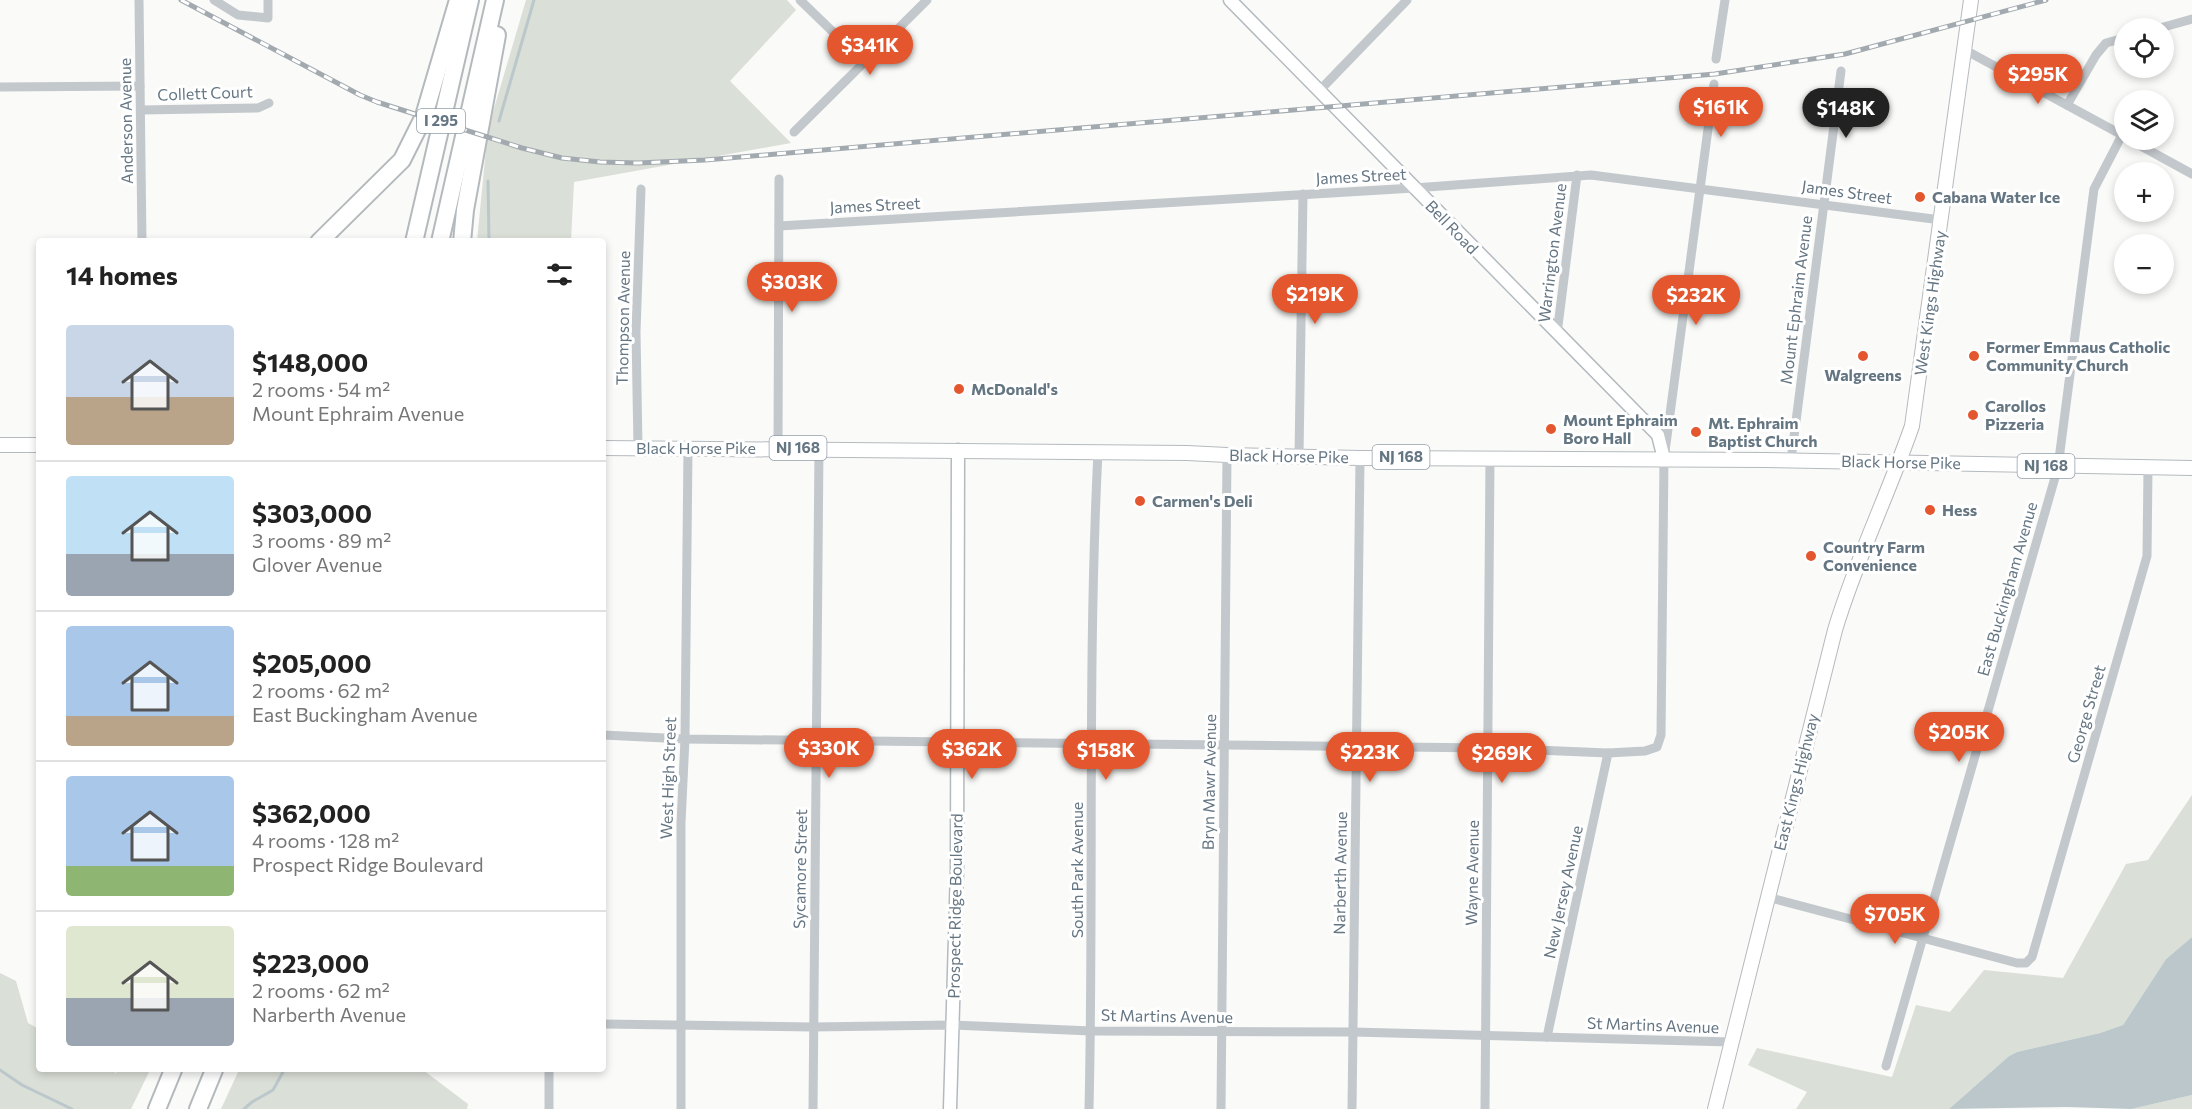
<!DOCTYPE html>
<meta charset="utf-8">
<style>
:root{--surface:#fff;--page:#f2f2f2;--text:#222;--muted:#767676;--line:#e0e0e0;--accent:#e4572e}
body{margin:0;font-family:Commissioner,sans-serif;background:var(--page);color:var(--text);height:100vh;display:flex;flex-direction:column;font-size:22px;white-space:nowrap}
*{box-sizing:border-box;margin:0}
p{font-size:20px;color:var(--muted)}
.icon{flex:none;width:33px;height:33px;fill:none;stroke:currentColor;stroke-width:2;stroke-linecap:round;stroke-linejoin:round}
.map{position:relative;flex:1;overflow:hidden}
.drawer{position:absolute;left:36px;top:238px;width:570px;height:834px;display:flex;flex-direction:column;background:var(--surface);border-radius:6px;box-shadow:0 3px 9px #0003}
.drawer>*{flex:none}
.controls{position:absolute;left:2114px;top:18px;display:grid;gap:12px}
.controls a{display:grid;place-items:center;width:60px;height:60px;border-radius:50%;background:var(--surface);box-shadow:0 3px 9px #0003;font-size:30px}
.price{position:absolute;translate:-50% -51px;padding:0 14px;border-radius:21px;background:var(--accent);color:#fff;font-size:20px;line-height:39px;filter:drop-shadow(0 2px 3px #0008)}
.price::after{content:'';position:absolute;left:50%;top:36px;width:18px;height:14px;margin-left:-9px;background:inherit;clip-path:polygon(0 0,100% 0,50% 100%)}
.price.selected{background:#222;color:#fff}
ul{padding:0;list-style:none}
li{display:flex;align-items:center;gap:18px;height:150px;padding:0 30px}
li+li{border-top:2px solid var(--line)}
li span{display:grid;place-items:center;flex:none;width:168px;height:120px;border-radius:6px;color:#555}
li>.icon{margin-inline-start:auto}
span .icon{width:72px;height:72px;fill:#fffc;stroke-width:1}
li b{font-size:26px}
h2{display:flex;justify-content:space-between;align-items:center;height:72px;padding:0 30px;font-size:26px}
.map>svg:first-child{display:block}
.green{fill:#dadfd7}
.water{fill:#bbc7cb}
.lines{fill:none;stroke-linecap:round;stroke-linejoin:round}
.stream{stroke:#bbc7cb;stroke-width:3}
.secondary-casing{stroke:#b3babf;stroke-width:15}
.primary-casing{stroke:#b5babe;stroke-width:16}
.highway-casing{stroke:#b4b9bd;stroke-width:20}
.street{stroke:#c3c8cc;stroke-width:9}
.secondary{stroke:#fff;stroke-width:12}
.primary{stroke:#fff;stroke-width:14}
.highway{stroke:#fff;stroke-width:16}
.rail-casing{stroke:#a2aab0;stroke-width:5}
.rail{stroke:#fff;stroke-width:3;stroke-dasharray:9;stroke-linecap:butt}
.poi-dot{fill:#e4572e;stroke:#fff;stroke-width:2}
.labels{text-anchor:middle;stroke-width:6;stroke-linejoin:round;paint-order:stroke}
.shield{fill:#fff;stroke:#939fa8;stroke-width:1.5}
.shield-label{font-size:15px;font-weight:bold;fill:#657683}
.street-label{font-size:16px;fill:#657683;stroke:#fff}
.poi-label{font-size:16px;font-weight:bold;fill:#657683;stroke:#fff;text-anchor:start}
</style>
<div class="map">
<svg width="2192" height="1109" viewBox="0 0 2192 1109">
<rect width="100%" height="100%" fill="#fafaf8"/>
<!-- green -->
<g class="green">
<polygon points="526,0 787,0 796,10 730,81 791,143 574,182 571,241 477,241 486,149 490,122"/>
<polygon points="2192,795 2192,937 2166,959 2123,1025 2100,1033 2017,1052 2009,1056 1949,1109 1796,1109 1807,1092 1748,1065 1757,1048 1892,1077 1916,1005 1950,1012 1984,970 2063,978 2126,864 2148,860"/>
<polygon points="0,973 16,981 28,1023 39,1029 39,1070 110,1070 116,1073 118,1070 150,1070 131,1109 0,1109"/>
<polygon points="239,1070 423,1070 468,1104 467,1109 221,1109"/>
<polygon points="2192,1095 2192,1109 2130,1109"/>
</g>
<!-- water -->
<polygon class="water" points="2192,937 2192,1095 2131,1109 2067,1107 1949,1109 2009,1056 2017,1052 2100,1033 2123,1025 2166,959"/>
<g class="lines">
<!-- stream -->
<g class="stream">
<polyline points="499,121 534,0"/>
<polyline points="488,181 489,242"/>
<polyline points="0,1070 22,1085 72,1109"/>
<polyline points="244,1109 252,1102 273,1090 284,1070"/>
</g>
<!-- secondary casing -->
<g class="secondary-casing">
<g id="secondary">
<polyline points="1230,0 1658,435 1664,459"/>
<polyline points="950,1109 957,869 958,450"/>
</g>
</g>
<!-- primary casing -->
<g class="primary-casing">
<g id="primary">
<polyline points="0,445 39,445"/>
<polyline points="603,448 1187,453 1227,455 1360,458 1765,460 2192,468"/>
<path d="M1715,1109L1835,630C1856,560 1888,495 1912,426L1971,0"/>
</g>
</g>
<!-- highway casing -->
<g class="highway-casing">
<g id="highway">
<polyline points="319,242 402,160 424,116 458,0"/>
<polyline points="414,242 470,0"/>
<polyline points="440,242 495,0"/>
<polyline points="462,242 465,210 497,35"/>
<polyline points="157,1109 173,1070"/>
<polyline points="198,1109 214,1070"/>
</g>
</g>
<!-- street -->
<g class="street">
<polyline points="139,0 142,242"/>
<polyline points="214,0 238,15 268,18 268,0"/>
<polyline points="800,0 865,63"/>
<polyline points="2160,28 2192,19"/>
<polyline points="1965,50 2124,136"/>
<polyline points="1716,59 1725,0"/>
<polyline points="0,87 140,86"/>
<polyline points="1320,90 1407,0"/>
<polyline points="2067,105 2096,55 2106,43 2124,38"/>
<polyline points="141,110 258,108 269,103"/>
<polyline points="794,132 927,0"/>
<polyline points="2130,140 2192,174"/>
<polyline points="779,226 1414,188 1591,175 1941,220"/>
<polyline points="1557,334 1577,175"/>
<polyline points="638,448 636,332 641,189"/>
<polyline points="778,448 779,179"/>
<polyline points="1299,456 1303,194"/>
<polyline points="1791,460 1841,71"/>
<polyline points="603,735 685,739 1488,748 1608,753 1645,751 1657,747 1661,735 1664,459 1714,84"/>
<polyline points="1767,897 2017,963 2026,963 2032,957 2147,556 2148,468"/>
<polyline points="603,1024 813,1027 952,1025 1091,1031 1353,1032 1731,1042"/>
<polyline points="1547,1037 1608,753"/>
<polyline points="1886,1066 2058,467 2094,189 2122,135"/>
<polyline points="549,1109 549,1070"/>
<polyline points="681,1109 681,823 685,739 688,448"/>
<polyline points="813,1109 819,449"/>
<path d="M1089,1109C1094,890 1087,670 1098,452"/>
<polyline points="1221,1109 1227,455"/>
<polyline points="1352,1109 1360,458"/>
<polyline points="1485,1109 1490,458"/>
</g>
<!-- secondary -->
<use href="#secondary" class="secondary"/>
<!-- primary -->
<use href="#primary" class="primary"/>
<!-- highway -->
<use href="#highway" class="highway"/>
<!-- rail casing -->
<g class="rail-casing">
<polyline id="rail" points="181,0 360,95 377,102 522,148 562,158 600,162 638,163 705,160 1715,74 1845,54 2046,0"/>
</g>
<!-- rail -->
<use href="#rail" class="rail"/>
</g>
<!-- markers -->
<g class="poi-dot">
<circle cx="1920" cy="197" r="6"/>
<circle cx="1863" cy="356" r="6"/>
<circle cx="1974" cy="356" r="6"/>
<circle cx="959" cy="389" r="6"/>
<circle cx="1973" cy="415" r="6"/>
<circle cx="1551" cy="429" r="6"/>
<circle cx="1696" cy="432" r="6"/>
<circle cx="1140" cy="501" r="6"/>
<circle cx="1930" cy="510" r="6"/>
<circle cx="1811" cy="556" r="6"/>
</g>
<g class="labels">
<!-- shield labels -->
<g class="shield">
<rect x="417" y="109" width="48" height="24" rx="4.5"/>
<rect x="769.5" y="436" width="57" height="24" rx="4.5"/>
<rect x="1372.5" y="445" width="57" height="24" rx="4.5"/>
<rect x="2017.5" y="454" width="57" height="24" rx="4.5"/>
</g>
<g class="shield-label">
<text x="441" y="126">I 295</text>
<text x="798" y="453">NJ 168</text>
<text x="1401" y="462">NJ 168</text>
<text x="2046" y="471">NJ 168</text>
</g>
<!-- street labels -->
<g class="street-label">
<text transform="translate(205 93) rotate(-2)" y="6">Collett Court</text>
<text transform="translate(126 121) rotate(-91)" y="6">Anderson Avenue</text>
<text transform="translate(1361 176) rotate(-3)" y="6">James Street</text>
<text transform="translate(1847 192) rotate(8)" y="6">James Street</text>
<text transform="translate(875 205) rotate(-3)" y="6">James Street</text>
<text transform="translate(1452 227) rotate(46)" y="6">Bell Road</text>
<text transform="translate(1552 253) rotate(-83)" y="6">Warrington Avenue</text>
<text transform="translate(1796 300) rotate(-83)" y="6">Mount Ephraim Avenue</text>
<text transform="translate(1930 303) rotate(-82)" y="6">West Kings Highway</text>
<text transform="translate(623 318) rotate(-89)" y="6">Thompson Avenue</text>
<text x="696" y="454">Black Horse Pike</text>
<text transform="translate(1289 456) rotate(1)" y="6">Black Horse Pike</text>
<text transform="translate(1901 462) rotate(1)" y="6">Black Horse Pike</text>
<text transform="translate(2007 589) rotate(-74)" y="6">East Buckingham Avenue</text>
<text transform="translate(2086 714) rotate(-74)" y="6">George Street</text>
<text transform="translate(668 778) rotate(-88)" y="6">West High Street</text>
<text transform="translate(1209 782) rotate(-89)" y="6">Bryn Mawr Avenue</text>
<text transform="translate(1796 782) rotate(-76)" y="6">East Kings Highway</text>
<text transform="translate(800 869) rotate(-89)" y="6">Sycamore Street</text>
<text transform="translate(1077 870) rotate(-90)" y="6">South Park Avenue</text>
<text transform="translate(1340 873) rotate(-89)" y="6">Narberth Avenue</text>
<text transform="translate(1472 873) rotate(-89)" y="6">Wayne Avenue</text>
<text transform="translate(1563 892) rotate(-78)" y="6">New Jersey Avenue</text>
<text transform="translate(955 906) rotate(-89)" y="6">Prospect Ridge Boulevard</text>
<text transform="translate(1167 1016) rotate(1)" y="6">St Martins Avenue</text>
<text transform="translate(1653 1025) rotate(2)" y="6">St Martins Avenue</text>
</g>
<!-- poi labels -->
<g class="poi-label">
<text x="1932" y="203">Cabana Water Ice</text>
<text x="1986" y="353">Former Emmaus Catholic<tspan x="1986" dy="18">Community Church</tspan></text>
<text x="1863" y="381" text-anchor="middle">Walgreens</text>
<text x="971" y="395">McDonald's</text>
<text x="1985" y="412">Carollos<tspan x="1985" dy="18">Pizzeria</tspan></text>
<text x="1563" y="426">Mount Ephraim<tspan x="1563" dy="18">Boro Hall</tspan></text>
<text x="1708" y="429">Mt. Ephraim<tspan x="1708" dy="18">Baptist Church</tspan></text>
<text x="1152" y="507">Carmen's Deli</text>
<text x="1942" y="516">Hess</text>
<text x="1823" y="553">Country Farm<tspan x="1823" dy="18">Convenience</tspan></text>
</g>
</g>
</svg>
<div class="controls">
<a><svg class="icon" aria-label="locate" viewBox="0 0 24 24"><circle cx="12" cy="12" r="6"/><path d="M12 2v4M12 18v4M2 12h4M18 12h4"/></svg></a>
<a><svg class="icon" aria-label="layers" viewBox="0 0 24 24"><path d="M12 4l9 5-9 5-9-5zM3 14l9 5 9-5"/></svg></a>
<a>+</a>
<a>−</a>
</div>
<b class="price" style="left:870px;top:76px">$341K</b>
<b class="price" style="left:2038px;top:105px">$295K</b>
<b class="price" style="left:1721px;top:138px">$161K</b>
<b class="price selected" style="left:1846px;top:139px">$148K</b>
<b class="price" style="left:792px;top:313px">$303K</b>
<b class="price" style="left:1315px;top:325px">$219K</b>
<b class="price" style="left:1696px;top:326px">$232K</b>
<b class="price" style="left:1959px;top:763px">$205K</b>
<b class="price" style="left:829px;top:779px">$330K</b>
<b class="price" style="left:972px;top:780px">$362K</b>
<b class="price" style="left:1106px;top:781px">$158K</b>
<b class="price" style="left:1370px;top:783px">$223K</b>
<b class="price" style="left:1502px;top:784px">$269K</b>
<b class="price" style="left:1895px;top:945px">$705K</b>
<section class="drawer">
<h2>14 homes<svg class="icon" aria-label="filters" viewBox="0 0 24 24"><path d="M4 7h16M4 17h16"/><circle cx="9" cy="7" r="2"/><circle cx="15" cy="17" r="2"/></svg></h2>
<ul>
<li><span style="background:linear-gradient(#c9d6e8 60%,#b9a48a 0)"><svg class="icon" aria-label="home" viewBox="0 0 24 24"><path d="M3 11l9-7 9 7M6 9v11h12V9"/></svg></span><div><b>$148,000</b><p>2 rooms · 54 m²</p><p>Mount Ephraim Avenue</p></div></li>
<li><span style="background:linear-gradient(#bfe0f5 65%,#9aa5b1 0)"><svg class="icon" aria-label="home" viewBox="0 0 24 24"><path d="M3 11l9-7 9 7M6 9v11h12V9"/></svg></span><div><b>$303,000</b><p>3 rooms · 89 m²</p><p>Glover Avenue</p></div></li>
<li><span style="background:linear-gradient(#a9c7e8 75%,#b9a48a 0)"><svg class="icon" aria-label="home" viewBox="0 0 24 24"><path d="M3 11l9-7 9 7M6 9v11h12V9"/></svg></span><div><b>$205,000</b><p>2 rooms · 62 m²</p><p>East Buckingham Avenue</p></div></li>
<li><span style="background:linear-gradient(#a9c7e8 75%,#8fb573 0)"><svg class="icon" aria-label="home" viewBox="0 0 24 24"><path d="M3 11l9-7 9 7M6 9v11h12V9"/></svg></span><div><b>$362,000</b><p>4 rooms · 128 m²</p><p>Prospect Ridge Boulevard</p></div></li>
<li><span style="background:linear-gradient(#dfe7d0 60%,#9aa5b1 0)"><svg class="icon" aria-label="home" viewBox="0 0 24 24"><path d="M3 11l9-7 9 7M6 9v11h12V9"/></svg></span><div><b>$223,000</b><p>2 rooms · 62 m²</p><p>Narberth Avenue</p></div></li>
</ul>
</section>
</div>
